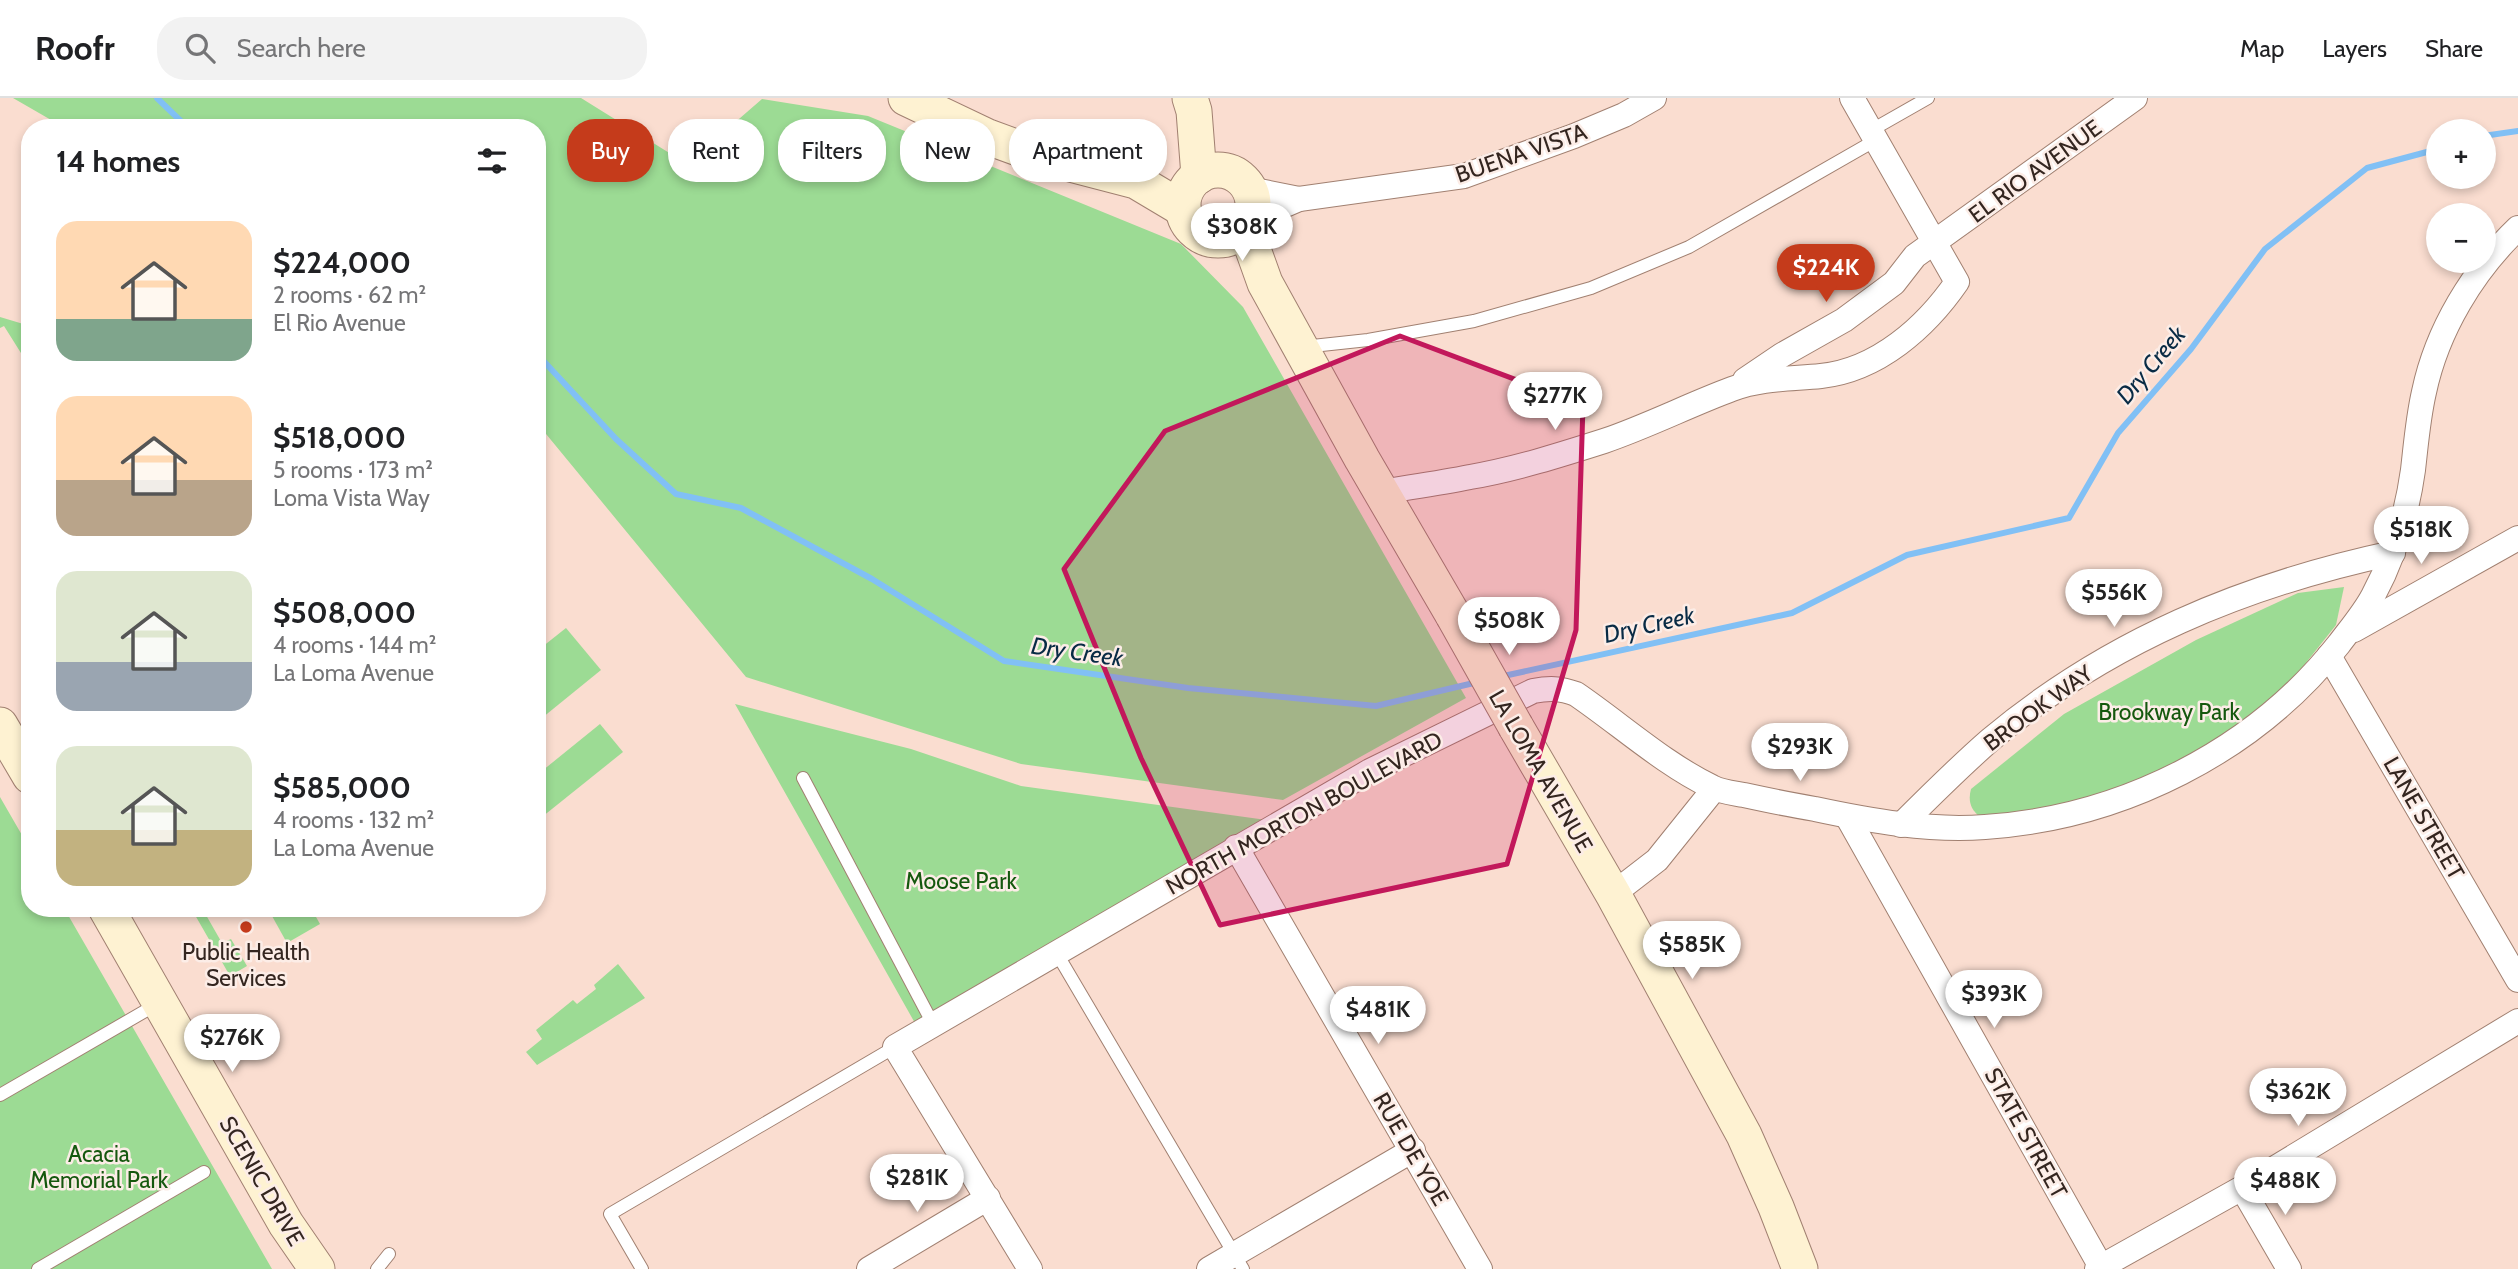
<!DOCTYPE html>
<meta charset="utf-8">
<style>
:root{--surface:#fff;--page:#f2f2f2;--text:#202124;--muted:#757577;--line:#e0e0e0;--accent:#c53b1b}
body{margin:0;font-family:Cabin,sans-serif;background:var(--page);color:var(--text);height:100vh;display:flex;flex-direction:column;font-size:26px;white-space:nowrap}
*{box-sizing:border-box;margin:0}
p{font-size:23px;color:var(--muted)}
.icon{flex:none;width:38px;height:38px;fill:none;stroke:currentColor;stroke-width:2;stroke-linecap:round;stroke-linejoin:round}
.map{position:relative;flex:1;overflow:hidden}
.sheet{position:absolute;left:21px;top:21px;width:525px;height:798px;display:flex;flex-direction:column;background:var(--surface);border-radius:28px;box-shadow:0 4px 10px #0003}
.sheet>*{flex:none}
.hud{position:absolute;left:567px;top:21px;width:665px;height:63px;display:flex;gap:14px}
.buttons{position:absolute;left:2426px;top:21px;display:grid;gap:14px}
.buttons a{display:grid;place-items:center;width:70px;height:70px;border-radius:50%;background:var(--surface);box-shadow:0 4px 10px #0003;font-size:35px}
.price{position:absolute;translate:-50% -60px;padding:0 16px;border-radius:24px;background:#fff;color:#222;font-size:23px;line-height:46px;filter:drop-shadow(0 2px 4px #0008)}
.price::after{content:'';position:absolute;left:50%;top:42px;width:21px;height:16px;margin-left:-10px;background:inherit;clip-path:polygon(0 0,100% 0,50% 100%)}
.price.active{background:var(--accent);color:#fff}
ul{padding:0;list-style:none}
li{display:flex;align-items:center;gap:21px;height:175px;padding:0 35px}
li span{display:grid;place-items:center;flex:none;width:196px;height:140px;border-radius:21px;color:#555}
li>.icon{margin-inline-start:auto}
span .icon{width:84px;height:84px;fill:#fffc;stroke-width:1}
li b{font-size:30px}
h2{display:flex;justify-content:space-between;align-items:center;height:84px;padding:0 35px;font-size:30px}
.tag{padding:0 24px;border-radius:28px;background:var(--surface);box-shadow:0 4px 10px #0003;font-size:24px;line-height:63px}
.tag.active{background:var(--accent);color:#fff}
header{display:flex;align-items:center;gap:42px;box-sizing:border-box;height:98px;padding:0 35px;background:var(--surface);border-bottom:2px solid var(--line)}
header strong{font-size:33px}
nav{display:flex;gap:38px;margin-inline-start:auto;font-size:24px}
.search{width:490px;height:63px;background:var(--page);display:flex;align-items:center;gap:18px;box-sizing:border-box;padding:0 24px;border-radius:28px;color:var(--muted);font-size:26px}
.map>svg:first-child{display:block}
.green{fill:#9cdb94}
.lines{fill:none;stroke-linecap:round;stroke-linejoin:round}
.stream{stroke:#81c0f5;stroke-width:6}
.lane-casing{stroke:#a18071;stroke-width:14}
.street-casing{stroke:#a18071;stroke-width:26}
.secondary-casing{stroke:#a18071;stroke-width:37}
.lane{stroke:#fff;stroke-width:12}
.street{stroke:#fff;stroke-width:24}
.secondary{stroke:#fef2d2;stroke-width:35}
.secondary-bridge-casing{stroke:#a18071;stroke-width:37;stroke-linecap:butt}
.secondary-bridge{stroke:#fef2d2;stroke-width:35}
.marked{fill:#c2185b;fill-opacity:0.2;stroke:#c2185b;stroke-width:5;stroke-linejoin:round}
.poi-dot{fill:#c53b1b;stroke:#fcede7;stroke-width:2.5}
.labels{text-anchor:middle;stroke-width:5;stroke-linejoin:round;paint-order:stroke}
.street-label{font-size:23px;fill:#342620;stroke:#fcede7}
.park-label{font-size:23px;fill:#15580e;stroke:#fcede7}
.poi-label{font-size:23px;fill:#342620;stroke:#fcede7}
.water-label{font-size:24px;font-style:italic;fill:#082b45;stroke:#fcede7}
</style>
<header>
<strong>Roofr</strong>
<div class="search"><svg class="icon" aria-label="search" viewBox="0 0 24 24"><circle cx="10" cy="10" r="6"/><path d="M15 15l6 6"/></svg>Search here</div>
<nav><a>Map</a><a>Layers</a><a>Share</a></nav>
</header>
<div class="map">
<svg width="2518" height="1171" viewBox="0 0 2518 1171">
<rect width="100%" height="100%" fill="#faddd0"/>
<!-- green -->
<g class="green">
<polygon points="13,0 581,0 687,66 762,1 868,18 1181,146 1243,209 1466,600 1283,702 1021,666 746,579 537,325 537,30 65,30"/>
<polygon points="0,219 30,228 30,265 26,263 4,228 0,230"/>
<path d="M2344,489L2336,527L2286,590L2244,625L2148,680L2034,718L1980,719C1970,711 1968,702 1971,691L2064,616L2196,542L2298,495Z"/>
<polygon points="566,530 601,572 537,624 537,553"/>
<polygon points="735,606 911,651 1021,688 1281,724 920,934"/>
<polygon points="600,626 623,654 537,723 537,677"/>
<polygon points="0,699 30,751 30,810 64,810 272,1171 0,1171"/>
<polygon points="191,810 202,810 222,845 231,841 247,868 230,878"/>
<polygon points="285,810 311,810 320,826 287,845 272,818"/>
<polygon points="618,866 645,900 537,967 526,954 542,941 536,932 573,902 577,906 596,891 594,887"/>
</g>
<g class="lines">
<!-- stream -->
<g class="stream">
<polyline points="157,0 188,30"/>
<polyline points="2483,38 2518,33"/>
<polyline points="537,256 616,341 676,396 741,410 872,481 1004,563 1188,590 1376,608 1478,584"/>
<polyline points="1499,579 1792,515 1907,457 2069,420 2118,335 2191,251 2265,151 2367,70 2438,51"/>
</g>
<!-- lane casing -->
<g class="lane-casing">
<g id="lane">
<polyline points="1870,33 1928,0"/>
<polyline points="1303,249 1368,242 1474,223 1591,190 1689,149 1876,42"/>
<polyline points="803,680 933,926"/>
<polyline points="1056,854 1243,1171"/>
<polyline points="0,997 159,905"/>
<polyline points="38,1171 204,1074"/>
<polyline points="377,1171 389,1156"/>
<polyline points="642,1171 610,1116 895,949"/>
</g>
</g>
<!-- street casing -->
<g class="street-casing">
<g id="street">
<polyline points="1249,91 1299,101"/>
<polyline points="1248,123 1299,101 1464,78 1574,38 1624,17 1654,0"/>
<polyline points="1745,282 1782,257 1844,222 1894,185 1915,158 2135,0"/>
<path d="M1381,394C1411,389 1441,385 1470,379C1516,371 1560,357 1604,343C1648,328 1689,307 1732,291C1761,280 1791,281 1821,278C1878,272 1926,229 1957,184L1852,0"/>
<polyline points="2354,532 2518,440"/>
<polyline points="2329,558 2518,882"/>
<polyline points="1847,718 2101,1169"/>
<path d="M1901,727C1930,698 1959,669 1990,642C2108,543 2244,487 2393,455"/>
<polyline points="1236,749 1480,1171"/>
<polyline points="1613,796 1657,762 1714,691"/>
<polyline points="2242,1090 2289,1171"/>
<polyline points="869,1171 988,1100"/>
<path d="M1030,1171L895,949L1370,673L1533,593C1549,590 1560,590 1576,596C1620,626 1664,666 1712,689C1721,694 1733,695 1744,697C1767,702 1791,707 1815,711C1871,723 1928,733 1985,729C2121,720 2254,654 2339,546C2351,530 2364,515 2373,498C2394,459 2407,415 2413,372C2416,346 2418,320 2424,294C2437,232 2473,173 2518,130"/>
<polyline points="1209,1171 1413,1052"/>
<polyline points="2097,1171 2242,1090 2518,923"/>
</g>
</g>
<!-- secondary casing -->
<g class="secondary-casing">
<g id="secondary">
<polyline points="906,0 988,39 1040,58 1136,83 1183,111"/>
<polyline points="1190,0 1194,13 1199,78"/>
<circle cx="1218" cy="107" r="35"/>
<polyline points="1245,129 1265,185 1362,361 1453,517"/>
<polyline points="0,627 30,678"/>
<polyline points="1516,629 1613,796 1744,1037 1776,1109 1800,1171"/>
<polyline points="106,810 286,1126 317,1171"/>
</g>
</g>
<!-- lane -->
<use href="#lane" class="lane"/>
<!-- street -->
<use href="#street" class="street"/>
<!-- secondary -->
<use href="#secondary" class="secondary"/>
<!-- secondary-bridge casing -->
<g class="secondary-bridge-casing">
<polyline id="secondary-bridge" points="1453,517 1516,629"/>
</g>
<!-- secondary-bridge -->
<use href="#secondary-bridge" class="secondary-bridge"/>
</g>
<!-- marked area -->
<path class="marked" d="M1400,238L1583,307L1576,532L1507,766L1220,827L1141,660L1064,471L1165,333Z"/>
<!-- markers -->
<circle class="poi-dot" cx="246" cy="829" r="7"/>
<g class="labels">
<!-- street labels -->
<g class="street-label">
<text transform="translate(1521 55) rotate(-19)" y="8">BUENA VISTA</text>
<text transform="translate(2035 73) rotate(-36)" y="8">EL RIO AVENUE</text>
<text transform="translate(2038 610) rotate(-36)" y="8">BROOK WAY</text>
<text transform="translate(1541 673) rotate(60)" y="8">LA LOMA AVENUE</text>
<text transform="translate(1304 715) rotate(-29)" y="8">NORTH MORTON BOULEVARD</text>
<text transform="translate(2424 720) rotate(60)" y="8">LANE STREET</text>
<text transform="translate(2026 1035) rotate(61)" y="8">STATE STREET</text>
<text transform="translate(1411 1051) rotate(60)" y="8">RUE DE YOE</text>
<text transform="translate(262 1083) rotate(60)" y="8">SCENIC DRIVE</text>
</g>
<!-- park labels -->
<g class="park-label">
<text x="2169" y="622">Brookway Park</text>
<text x="961" y="791">Moose Park</text>
<text x="99" y="1064">Acacia<tspan x="99" dy="26">Memorial Park</tspan></text>
</g>
<!-- poi labels -->
<g class="poi-label">
<text x="246" y="862">Public Health<tspan x="246" dy="26">Services</tspan></text>
</g>
<!-- water labels -->
<g class="water-label">
<text transform="translate(2151 267) rotate(-50)" y="8">Dry Creek</text>
<text transform="translate(1649 527) rotate(-13)" y="8">Dry Creek</text>
<text transform="translate(1077 554) rotate(8)" y="8">Dry Creek</text>
</g>
</g>
</svg>
<div class="buttons">
<a>+</a>
<a>−</a>
</div>
<b class="price" style="left:1242px;top:165px">$308K</b>
<b class="price active" style="left:1826px;top:206px">$224K</b>
<b class="price" style="left:1555px;top:334px">$277K</b>
<b class="price" style="left:2421px;top:468px">$518K</b>
<b class="price" style="left:2114px;top:531px">$556K</b>
<b class="price" style="left:1509px;top:559px">$508K</b>
<b class="price" style="left:1800px;top:685px">$293K</b>
<b class="price" style="left:1692px;top:883px">$585K</b>
<b class="price" style="left:1994px;top:932px">$393K</b>
<b class="price" style="left:1378px;top:948px">$481K</b>
<b class="price" style="left:232px;top:976px">$276K</b>
<b class="price" style="left:2298px;top:1030px">$362K</b>
<b class="price" style="left:917px;top:1116px">$281K</b>
<b class="price" style="left:2285px;top:1119px">$488K</b>
<div class="hud">
<a class="tag active">Buy</a>
<a class="tag">Rent</a>
<a class="tag">Filters</a>
<a class="tag">New</a>
<a class="tag">Apartment</a>
</div>
<section class="sheet">
<h2>14 homes<svg class="icon" aria-label="filters" viewBox="0 0 24 24"><path d="M4 7h16M4 17h16"/><circle cx="9" cy="7" r="2"/><circle cx="15" cy="17" r="2"/></svg></h2>
<ul>
<li><span style="background:linear-gradient(#ffd9b3 70%,#7fa58c 0)"><svg class="icon" aria-label="home" viewBox="0 0 24 24"><path d="M3 11l9-7 9 7M6 9v11h12V9"/></svg></span><div><b>$224,000</b><p>2 rooms · 62 m²</p><p>El Rio Avenue</p></div></li>
<li><span style="background:linear-gradient(#ffd9b3 60%,#b9a48a 0)"><svg class="icon" aria-label="home" viewBox="0 0 24 24"><path d="M3 11l9-7 9 7M6 9v11h12V9"/></svg></span><div><b>$518,000</b><p>5 rooms · 173 m²</p><p>Loma Vista Way</p></div></li>
<li><span style="background:linear-gradient(#dfe7d0 65%,#9aa5b1 0)"><svg class="icon" aria-label="home" viewBox="0 0 24 24"><path d="M3 11l9-7 9 7M6 9v11h12V9"/></svg></span><div><b>$508,000</b><p>4 rooms · 144 m²</p><p>La Loma Avenue</p></div></li>
<li><span style="background:linear-gradient(#dfe7d0 60%,#c2b280 0)"><svg class="icon" aria-label="home" viewBox="0 0 24 24"><path d="M3 11l9-7 9 7M6 9v11h12V9"/></svg></span><div><b>$585,000</b><p>4 rooms · 132 m²</p><p>La Loma Avenue</p></div></li>
</ul>
</section>
</div>
